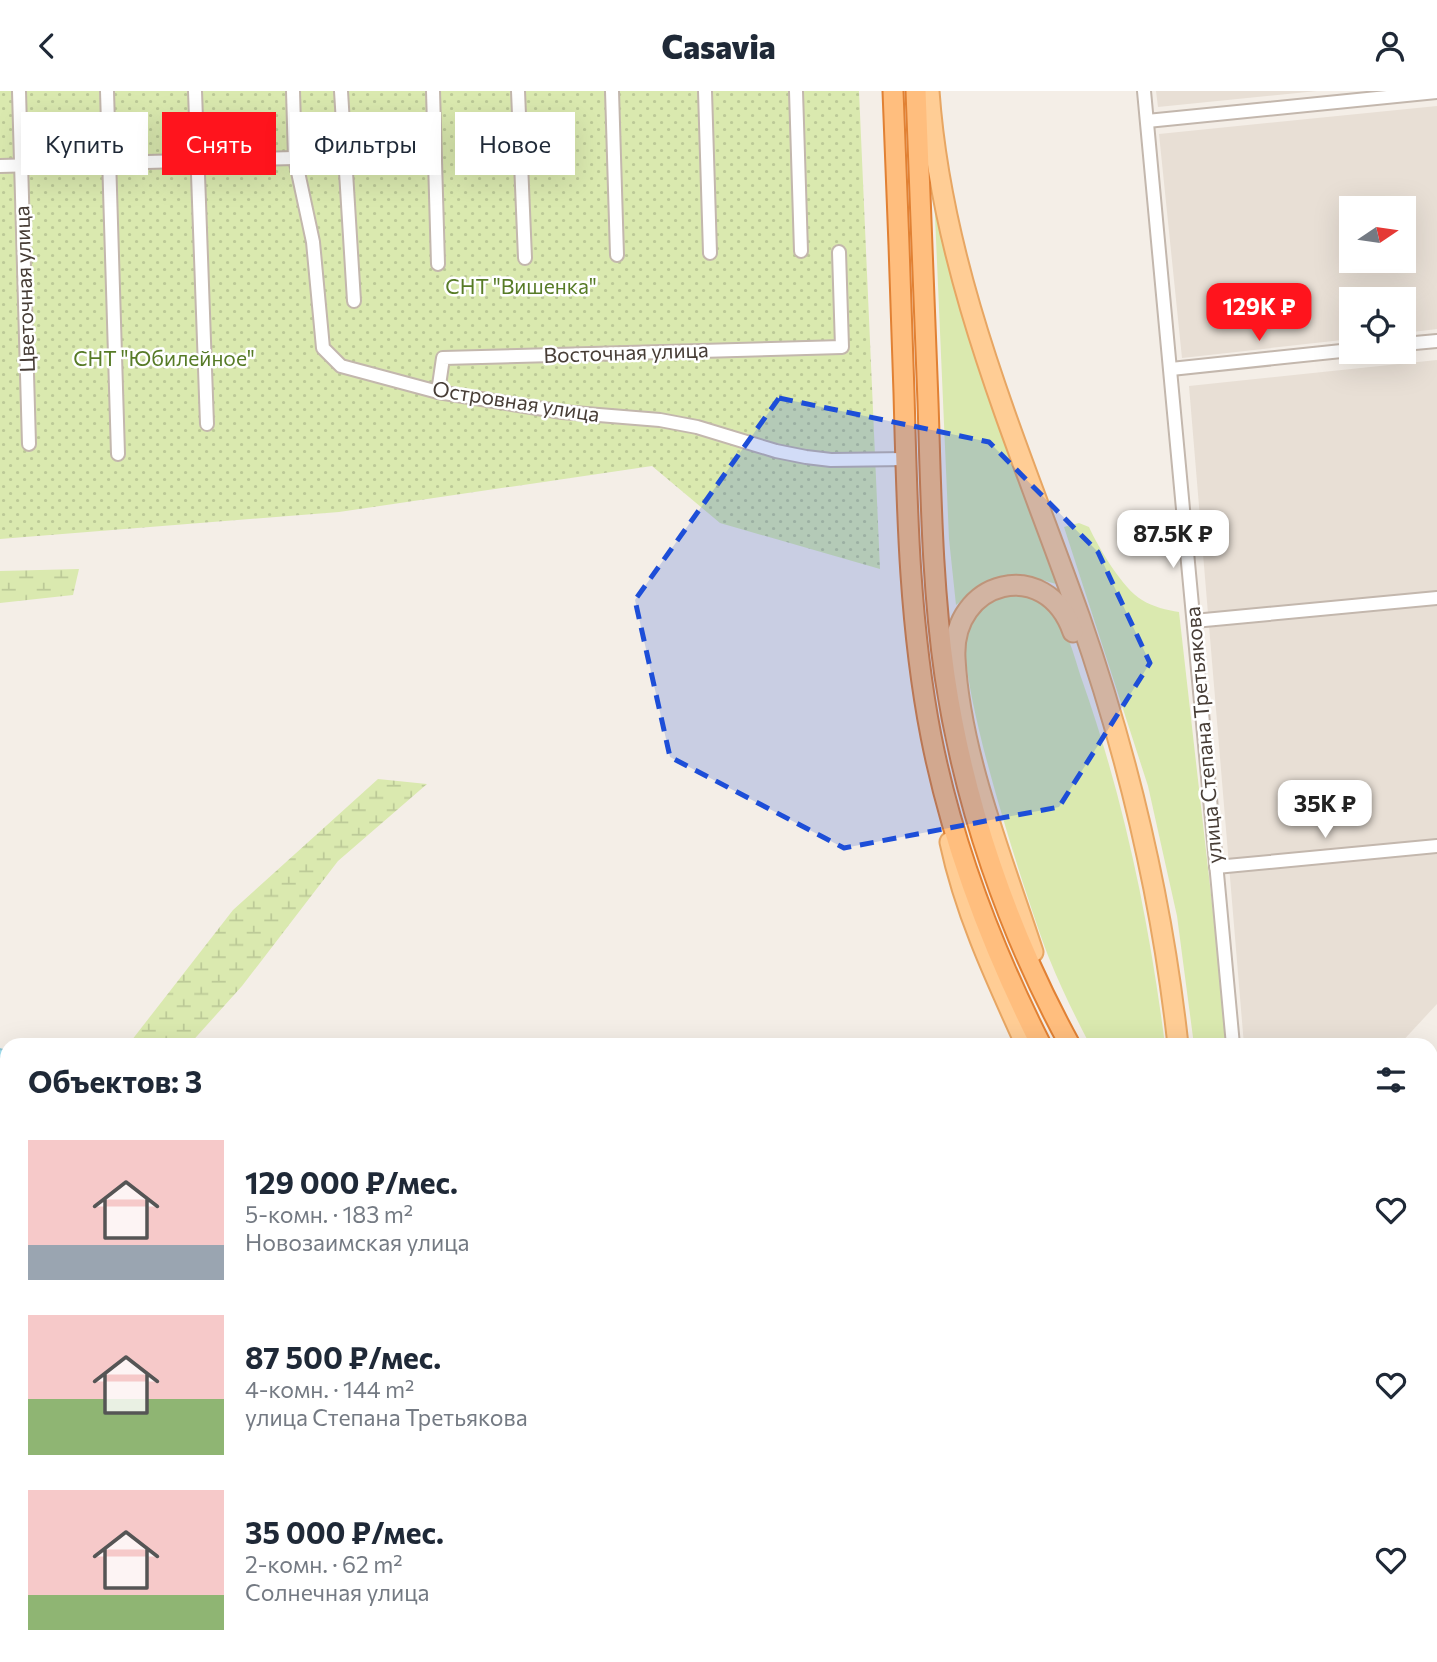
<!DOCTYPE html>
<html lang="ru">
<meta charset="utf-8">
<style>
:root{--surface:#fff;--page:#f2f2f3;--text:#1f2937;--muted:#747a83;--accent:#ff141d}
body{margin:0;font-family:Commissioner,sans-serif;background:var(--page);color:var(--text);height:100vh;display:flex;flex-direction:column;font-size:26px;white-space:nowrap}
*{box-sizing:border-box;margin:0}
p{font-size:23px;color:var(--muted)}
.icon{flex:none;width:38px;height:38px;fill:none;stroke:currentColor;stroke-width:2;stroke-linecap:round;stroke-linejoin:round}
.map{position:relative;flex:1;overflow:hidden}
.panel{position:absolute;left:0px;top:947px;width:1438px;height:625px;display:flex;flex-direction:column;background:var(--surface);border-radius:21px 21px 0 0;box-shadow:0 7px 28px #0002}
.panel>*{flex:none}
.hud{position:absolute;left:21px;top:21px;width:700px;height:63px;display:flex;gap:14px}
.needle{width:46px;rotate:77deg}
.tools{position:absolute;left:1339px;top:105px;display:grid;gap:14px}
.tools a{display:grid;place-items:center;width:77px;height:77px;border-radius:0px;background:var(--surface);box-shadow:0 7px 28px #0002;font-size:35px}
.price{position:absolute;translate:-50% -60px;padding:0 16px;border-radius:14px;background:#fff;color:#222;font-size:23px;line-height:46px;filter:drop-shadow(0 2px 4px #0008)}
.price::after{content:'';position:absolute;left:50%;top:42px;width:21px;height:16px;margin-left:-10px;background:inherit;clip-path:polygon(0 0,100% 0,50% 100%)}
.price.active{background:var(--accent);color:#fff}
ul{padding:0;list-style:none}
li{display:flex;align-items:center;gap:21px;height:175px;padding:0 28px}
li span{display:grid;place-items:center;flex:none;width:196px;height:140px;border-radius:0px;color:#555}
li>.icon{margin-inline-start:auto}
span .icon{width:84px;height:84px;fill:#fffc;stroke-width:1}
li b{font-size:30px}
h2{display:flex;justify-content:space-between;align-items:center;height:84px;padding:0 28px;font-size:30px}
.chip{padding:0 24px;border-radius:0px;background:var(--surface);box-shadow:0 7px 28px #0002;font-size:24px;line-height:63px}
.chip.active{background:var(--accent);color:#fff}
header{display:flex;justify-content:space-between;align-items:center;height:91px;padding:0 28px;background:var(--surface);font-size:32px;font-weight:800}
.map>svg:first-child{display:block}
.residential{fill:#e8dfd5;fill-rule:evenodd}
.green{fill:#dae9af}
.wetland{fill:url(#wetland-marsh)}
.garden{fill:url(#garden-dots)}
.water{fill:url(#water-rules)}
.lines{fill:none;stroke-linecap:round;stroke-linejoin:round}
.minor-casing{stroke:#c3b7ad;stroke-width:16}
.primary-casing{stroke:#e7a663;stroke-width:23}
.trunk-casing{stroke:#e18134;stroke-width:23}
.minor{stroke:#fff;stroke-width:12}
.primary{stroke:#ffcd95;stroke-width:19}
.trunk{stroke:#ffbe7e;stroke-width:19}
.marked{fill:#1d4ed8;fill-opacity:0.2;stroke:#1d4ed8;stroke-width:5;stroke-dasharray:14 9;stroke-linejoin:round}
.labels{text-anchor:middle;stroke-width:5;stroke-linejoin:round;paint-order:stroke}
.park-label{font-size:21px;fill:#577b27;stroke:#fff}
.street-label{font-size:21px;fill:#473d36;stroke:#fff}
</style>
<header><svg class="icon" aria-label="back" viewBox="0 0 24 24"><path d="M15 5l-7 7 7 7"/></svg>Casavia<svg class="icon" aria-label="person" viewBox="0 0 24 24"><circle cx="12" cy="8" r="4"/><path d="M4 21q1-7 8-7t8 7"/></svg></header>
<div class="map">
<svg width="1437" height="1571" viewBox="0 0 1437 1571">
<defs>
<pattern id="wetland-marsh" width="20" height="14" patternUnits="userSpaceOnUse" patternTransform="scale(1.75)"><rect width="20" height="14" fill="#dae9af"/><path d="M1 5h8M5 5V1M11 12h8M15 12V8" fill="none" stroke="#bcc997"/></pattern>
<pattern id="garden-dots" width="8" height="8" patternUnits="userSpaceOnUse" patternTransform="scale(1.75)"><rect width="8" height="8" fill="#dae9af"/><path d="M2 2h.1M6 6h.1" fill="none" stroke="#bcc997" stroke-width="1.8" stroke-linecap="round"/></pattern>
<pattern id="water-rules" width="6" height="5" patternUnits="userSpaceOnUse" patternTransform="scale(1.75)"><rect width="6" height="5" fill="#a2e1f2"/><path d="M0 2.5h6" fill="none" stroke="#8dc2d0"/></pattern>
</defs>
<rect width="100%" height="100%" fill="#f4eee7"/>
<!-- residential -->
<g class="residential">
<polygon points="1156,0 1317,0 1158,16"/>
<path d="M1437,15V238L1404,242V208H1351V248L1182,267L1159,43ZM1404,117V170H1351V117Z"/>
<polygon points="1437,269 1437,913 1399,954 1244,954 1189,295"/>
</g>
<!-- green -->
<g class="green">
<polygon points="934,102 985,293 1056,493 1022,483 1001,485 981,493 956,514 949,448"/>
<path d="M1079,432L1089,436C1098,456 1123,498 1142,509C1153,516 1167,519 1179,521L1228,954H1194L1177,825L1148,695L1064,436Z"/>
<path d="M1015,503C1025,504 1037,507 1045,513C1066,528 1074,566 1082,589C1124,708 1149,829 1165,954H1090C1075,925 1061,897 1049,867C1030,818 949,574 968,534C977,515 996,507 1015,503Z"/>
<polygon points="1437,1045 1437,1325 1432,1321 1432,1050"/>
<polygon points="1432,1403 1437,1406 1437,1492 1432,1493"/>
<polygon points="1239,1565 1239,1564 1307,1565 1300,1571 1239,1571"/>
</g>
<!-- wetland -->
<g class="wetland">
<polygon points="79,478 73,504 0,512 0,480"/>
<polygon points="378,688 427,693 338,770 242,895 189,954 128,954 233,819"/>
<polygon points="7,1109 7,1159 0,1167 0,1118"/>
<polygon points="669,1564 894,1564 894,1565 893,1571 668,1571"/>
<polygon points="274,1565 274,1564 445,1565 443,1571 274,1571"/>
<polygon points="932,1565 1127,1564 1130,1571 932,1571"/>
</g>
<!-- garden -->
<polygon class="garden" points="0,0 859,0 880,478 720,432 652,375 339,421 0,448"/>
<!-- water -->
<polygon class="water" points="0,957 7,959 7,1041 0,1048"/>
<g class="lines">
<!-- minor casing -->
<g class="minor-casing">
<g id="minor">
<polyline points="19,0 29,353"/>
<polyline points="107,0 118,363"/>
<polyline points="195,0 207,333"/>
<polyline points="293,0 295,67 313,151 323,257 341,275 438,301 562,321 660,329 697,336 776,360 806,366 831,369 906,368"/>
<polyline points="341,0 354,210"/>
<polyline points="433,0 438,173"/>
<polyline points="518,0 525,167"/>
<polyline points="612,0 617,164"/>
<polyline points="705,0 710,162"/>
<polyline points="796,0 801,160"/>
<polyline points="1144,0 1233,954"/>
<polyline points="1147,30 1437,1"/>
<polyline points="0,75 295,67"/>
<polyline points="1404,253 1437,250"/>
<polyline points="1171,278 1351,259"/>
<polyline points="438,301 443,267 842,256 839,161"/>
<polyline points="1194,530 1437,507"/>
<polyline points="1216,776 1437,755"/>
<polyline points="1432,983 1437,977"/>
</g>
</g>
<!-- primary casing -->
<g class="primary-casing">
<g id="primary">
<path d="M929,0C942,185 1019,355 1080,527C1128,665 1162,808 1178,954"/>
<path d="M950,751C965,822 996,888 1026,954"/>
<path d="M1033,861C1003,769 960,663 955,567C951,489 1046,464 1073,541"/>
<polyline points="1432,1504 1437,1503"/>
<polyline points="1169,1564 1170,1571"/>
<polyline points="1223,1571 1223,1564"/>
<polyline points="1315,1571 1322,1564"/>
</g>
</g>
<!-- trunk casing -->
<g class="trunk-casing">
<g id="trunk">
<path d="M893,0C897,101 901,201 904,302C907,417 909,532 931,645C952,752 992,857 1041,954"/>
<path d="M916,0C920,104 924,208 928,311C931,403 932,495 945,585C964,713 1008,841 1070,954"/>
<polyline points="1432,1354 1437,1358"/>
<polyline points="1432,1385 1437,1388"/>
</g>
</g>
<!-- minor -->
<use href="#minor" class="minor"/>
<!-- primary -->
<use href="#primary" class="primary"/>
<!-- trunk -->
<use href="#trunk" class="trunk"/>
</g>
<!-- marked area -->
<path class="marked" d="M779,307L989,351L1098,461L1150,572L1059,716L844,757L670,666L635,509Z"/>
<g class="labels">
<!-- park labels -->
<g class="park-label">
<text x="521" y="203">СНТ "Вишенка"</text>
<text x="164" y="275">СНТ "Юбилейное"</text>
</g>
<!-- street labels -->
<g class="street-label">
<text transform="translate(25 198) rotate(-92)" y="7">Цветочная улица</text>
<text transform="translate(626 262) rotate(-2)" y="7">Восточная улица</text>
<text transform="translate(516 311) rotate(9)" y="7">Островная улица</text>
<text transform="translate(1204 644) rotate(-95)" y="7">улица Степана Третьякова</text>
</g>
</g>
</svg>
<div class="tools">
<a><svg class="needle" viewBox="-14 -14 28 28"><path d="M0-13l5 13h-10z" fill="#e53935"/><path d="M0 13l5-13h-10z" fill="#747a83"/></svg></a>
<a><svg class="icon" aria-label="locate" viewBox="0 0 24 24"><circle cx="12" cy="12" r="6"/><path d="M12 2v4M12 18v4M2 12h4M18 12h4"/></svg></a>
</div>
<b class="price active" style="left:1259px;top:252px">129K ₽</b>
<b class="price" style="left:1173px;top:479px">87.5K ₽</b>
<b class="price" style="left:1325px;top:749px">35K ₽</b>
<div class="hud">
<a class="chip">Купить</a>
<a class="chip active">Снять</a>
<a class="chip">Фильтры</a>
<a class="chip">Новое</a>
</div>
<section class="panel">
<h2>Объектов: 3<svg class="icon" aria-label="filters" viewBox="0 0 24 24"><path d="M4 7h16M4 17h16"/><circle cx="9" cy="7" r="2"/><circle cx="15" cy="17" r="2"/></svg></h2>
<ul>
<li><span style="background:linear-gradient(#f6c9c9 75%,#9aa5b1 0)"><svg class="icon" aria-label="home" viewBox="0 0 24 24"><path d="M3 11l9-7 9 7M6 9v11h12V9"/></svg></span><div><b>129 000 ₽/мес.</b><p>5-комн. · 183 m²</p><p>Новозаимская улица</p></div><svg class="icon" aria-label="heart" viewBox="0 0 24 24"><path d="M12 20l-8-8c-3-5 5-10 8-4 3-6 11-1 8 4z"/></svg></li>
<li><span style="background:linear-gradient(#f6c9c9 60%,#8fb573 0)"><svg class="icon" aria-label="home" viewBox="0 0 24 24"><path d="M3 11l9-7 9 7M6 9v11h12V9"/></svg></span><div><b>87 500 ₽/мес.</b><p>4-комн. · 144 m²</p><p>улица Степана Третьякова</p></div><svg class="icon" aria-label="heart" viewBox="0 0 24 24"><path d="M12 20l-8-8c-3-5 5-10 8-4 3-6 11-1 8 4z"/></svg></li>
<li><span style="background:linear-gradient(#f6c9c9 75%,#8fb573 0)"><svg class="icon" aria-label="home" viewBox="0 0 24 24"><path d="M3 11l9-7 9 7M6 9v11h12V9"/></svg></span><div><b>35 000 ₽/мес.</b><p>2-комн. · 62 m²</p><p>Солнечная улица</p></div><svg class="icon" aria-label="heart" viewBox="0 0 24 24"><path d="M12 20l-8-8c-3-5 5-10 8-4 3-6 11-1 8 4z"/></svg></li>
</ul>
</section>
</div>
